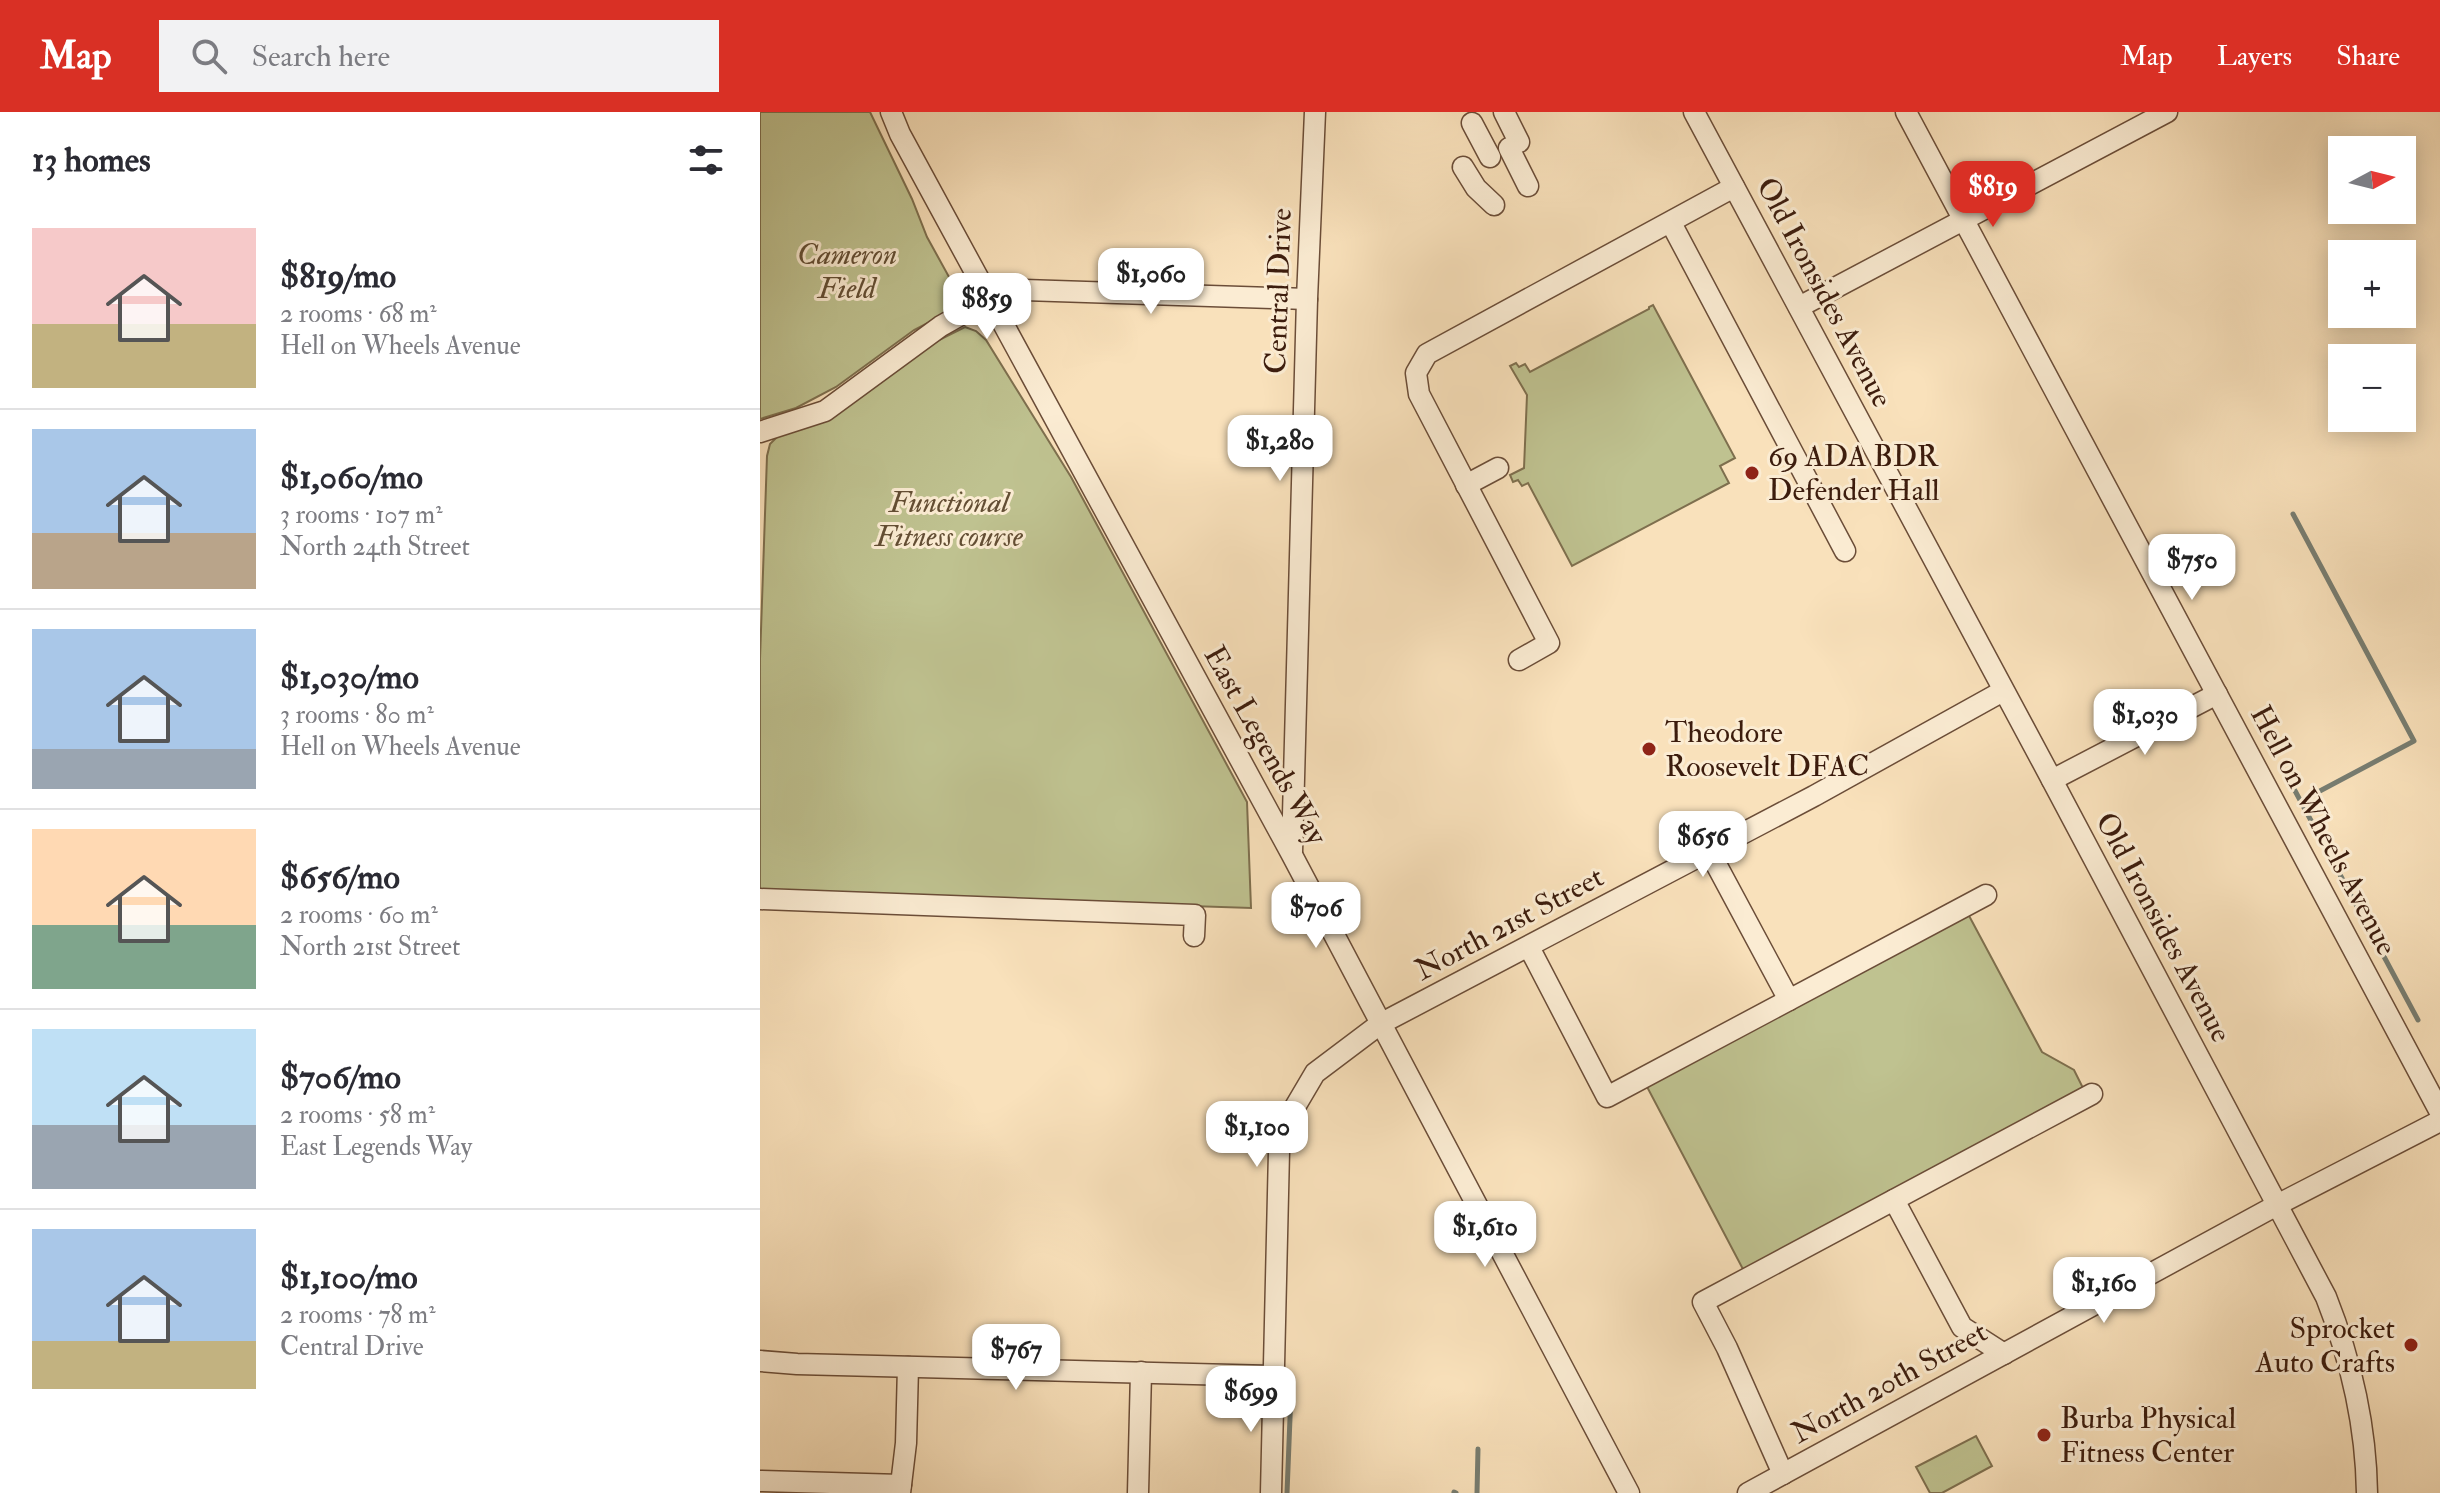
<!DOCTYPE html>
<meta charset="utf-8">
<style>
:root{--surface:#fff;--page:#f2f2f3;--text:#2b2b33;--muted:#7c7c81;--line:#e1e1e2;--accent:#d93025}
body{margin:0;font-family:"IM FELL Double Pica",serif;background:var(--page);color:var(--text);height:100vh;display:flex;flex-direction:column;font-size:30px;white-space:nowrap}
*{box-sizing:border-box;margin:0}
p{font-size:26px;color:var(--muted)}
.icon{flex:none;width:44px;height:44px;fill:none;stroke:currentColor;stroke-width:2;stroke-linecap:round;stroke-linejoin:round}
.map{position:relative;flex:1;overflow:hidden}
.sheet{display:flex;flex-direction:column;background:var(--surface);width:760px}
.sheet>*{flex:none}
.needle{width:52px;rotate:83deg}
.controls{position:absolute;left:1568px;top:24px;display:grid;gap:16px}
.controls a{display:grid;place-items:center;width:88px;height:88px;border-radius:0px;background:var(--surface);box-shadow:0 4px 20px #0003;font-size:40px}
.price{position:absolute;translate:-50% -68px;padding:0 18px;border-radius:16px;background:#fff;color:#222;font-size:26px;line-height:52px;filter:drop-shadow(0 2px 4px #0008)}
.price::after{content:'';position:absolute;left:50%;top:48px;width:24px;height:18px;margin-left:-12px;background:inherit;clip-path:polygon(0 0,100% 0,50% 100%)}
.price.on{background:var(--accent);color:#fff}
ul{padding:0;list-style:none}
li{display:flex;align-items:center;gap:24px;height:200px;padding:0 32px}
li+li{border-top:2px solid var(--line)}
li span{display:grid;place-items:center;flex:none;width:224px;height:160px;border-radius:0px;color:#555}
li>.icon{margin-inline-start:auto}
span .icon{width:96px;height:96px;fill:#fffc;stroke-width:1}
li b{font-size:34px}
h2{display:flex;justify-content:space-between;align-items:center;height:96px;padding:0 32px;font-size:34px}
header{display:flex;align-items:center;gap:48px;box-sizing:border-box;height:112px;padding:0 40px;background:var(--accent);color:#fff}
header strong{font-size:38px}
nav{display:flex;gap:44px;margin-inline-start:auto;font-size:28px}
.search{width:560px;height:72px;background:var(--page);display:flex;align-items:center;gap:20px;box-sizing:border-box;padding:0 28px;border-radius:0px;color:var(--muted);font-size:30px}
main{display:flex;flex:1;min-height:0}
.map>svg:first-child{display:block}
.green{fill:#bfc290;stroke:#7e6f4e;stroke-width:2}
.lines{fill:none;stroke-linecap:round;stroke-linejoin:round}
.stream{stroke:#777d71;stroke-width:5}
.minor-casing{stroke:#6b4d38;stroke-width:23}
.minor{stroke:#fbecd3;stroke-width:20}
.poi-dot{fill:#8f2418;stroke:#fbecd3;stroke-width:3}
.labels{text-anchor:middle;stroke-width:6;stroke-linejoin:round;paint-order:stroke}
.park-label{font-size:30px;font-style:italic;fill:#634e34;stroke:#fbecd3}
.street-label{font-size:30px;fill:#3c1c0d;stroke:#fbecd3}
.poi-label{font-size:30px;fill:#3c1c0d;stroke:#fbecd3;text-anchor:start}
</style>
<header>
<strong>Map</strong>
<div class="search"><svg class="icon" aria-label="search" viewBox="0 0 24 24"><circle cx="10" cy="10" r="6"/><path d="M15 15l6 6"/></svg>Search here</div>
<nav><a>Map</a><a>Layers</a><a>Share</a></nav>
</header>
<main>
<section class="sheet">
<h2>13 homes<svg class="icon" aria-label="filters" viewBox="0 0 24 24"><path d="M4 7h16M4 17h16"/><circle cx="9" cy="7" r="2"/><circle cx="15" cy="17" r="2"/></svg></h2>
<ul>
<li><span style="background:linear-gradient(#f6c9c9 60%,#c2b280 0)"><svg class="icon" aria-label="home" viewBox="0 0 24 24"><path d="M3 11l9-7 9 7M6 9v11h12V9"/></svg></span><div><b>$819/mo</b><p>2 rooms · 68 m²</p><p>Hell on Wheels Avenue</p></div></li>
<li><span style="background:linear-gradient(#a9c7e8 65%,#b9a48a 0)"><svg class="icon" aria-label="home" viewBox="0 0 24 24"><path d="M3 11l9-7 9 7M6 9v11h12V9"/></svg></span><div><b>$1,060/mo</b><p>3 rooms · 107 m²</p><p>North 24th Street</p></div></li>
<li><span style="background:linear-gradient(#a9c7e8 75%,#9aa5b1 0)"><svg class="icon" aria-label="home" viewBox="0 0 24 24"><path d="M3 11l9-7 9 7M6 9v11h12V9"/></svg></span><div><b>$1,030/mo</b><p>3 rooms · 80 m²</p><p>Hell on Wheels Avenue</p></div></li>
<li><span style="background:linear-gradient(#ffd9b3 60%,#7fa58c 0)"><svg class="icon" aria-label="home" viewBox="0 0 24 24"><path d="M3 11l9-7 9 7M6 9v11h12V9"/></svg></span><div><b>$656/mo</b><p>2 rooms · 60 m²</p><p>North 21st Street</p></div></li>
<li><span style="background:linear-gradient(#bfe0f5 60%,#9aa5b1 0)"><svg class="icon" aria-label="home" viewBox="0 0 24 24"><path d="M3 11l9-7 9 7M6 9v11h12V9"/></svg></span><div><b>$706/mo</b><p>2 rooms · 58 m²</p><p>East Legends Way</p></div></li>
<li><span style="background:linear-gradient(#a9c7e8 70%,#c2b280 0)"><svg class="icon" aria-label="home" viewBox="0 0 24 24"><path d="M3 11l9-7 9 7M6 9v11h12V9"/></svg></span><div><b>$1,100/mo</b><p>2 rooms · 78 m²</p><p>Central Drive</p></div></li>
</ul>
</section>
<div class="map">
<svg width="1680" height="1381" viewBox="0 0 1680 1381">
<rect width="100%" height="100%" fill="#f9e1bb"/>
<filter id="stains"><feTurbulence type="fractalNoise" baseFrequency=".0025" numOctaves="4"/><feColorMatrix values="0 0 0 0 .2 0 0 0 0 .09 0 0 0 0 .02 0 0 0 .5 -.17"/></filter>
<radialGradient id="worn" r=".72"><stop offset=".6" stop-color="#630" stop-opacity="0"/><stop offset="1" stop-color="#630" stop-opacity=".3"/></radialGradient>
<!-- green -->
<g class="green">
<polygon points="0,0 110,0 152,87 167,125 194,174 196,186 192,197 187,201 154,218 76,275 36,296 0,307"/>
<polygon points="893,193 975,346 960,354 969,371 812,454 768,371 762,374 758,368 753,370 750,363 764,356 767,283 750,254 756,251 759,255 765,252 770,260 889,197 889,195"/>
<polygon points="205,215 216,219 226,228 311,365 487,690 491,796 5,780 0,777 0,547 7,344 10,332 17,325 159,238"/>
<polygon points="1207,800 1282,940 1314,958 1325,980 985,1161 885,971"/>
<polygon points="1216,1324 1232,1354 1182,1381 1170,1381 1156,1355"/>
</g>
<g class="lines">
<!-- stream -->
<g class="stream">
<polyline points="1533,402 1654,629 1541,689"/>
<polyline points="1533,675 1658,908"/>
<polyline points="694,1380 696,1381"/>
<polyline points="527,1381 531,1281"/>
<polyline points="717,1381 718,1337"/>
</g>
<!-- minor casing -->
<g class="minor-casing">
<g id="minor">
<polyline points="131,0 140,22 532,743 869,1381"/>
<polyline points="744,0 759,30"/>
<path d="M934,0L1292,668L1566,1185C1591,1248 1606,1313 1607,1381"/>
<polyline points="1146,0 1680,1000"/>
<polyline points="712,11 730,45"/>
<polyline points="749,36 768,74"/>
<polyline points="703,55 716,76 734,93"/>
<polyline points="911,111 1085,439"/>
<polyline points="1039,195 1407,0"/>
<polyline points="0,320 65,299 181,214 229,187 264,178 547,187"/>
<polyline points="706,373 738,356"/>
<polyline points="759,548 789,531 659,282 656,261 667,242 974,75"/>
<polyline points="1292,668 1457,582"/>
<polyline points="949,739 1029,888"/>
<polyline points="532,740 547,187 555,0"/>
<polyline points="0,787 435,803 434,824"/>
<polyline points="769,835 847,985 1226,783"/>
<polyline points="1134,1088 1202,1215 1244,1242"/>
<polyline points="0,1249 37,1252 516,1264"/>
<polyline points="1023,1362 967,1236 943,1190 1332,982"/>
<polyline points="0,1369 141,1373"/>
<polyline points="140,1381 146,1331 148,1255"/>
<polyline points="378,1381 381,1260"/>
<polyline points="511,1381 519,1039 532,1000 555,961 620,912 1054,684 1243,579"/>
<polyline points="988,1381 1517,1093 1680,1009"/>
</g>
</g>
<!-- minor -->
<use href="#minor" class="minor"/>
</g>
<!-- markers -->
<g class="poi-dot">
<circle cx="992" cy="361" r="8"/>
<circle cx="889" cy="637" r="8"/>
<circle cx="1651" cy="1233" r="8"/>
<circle cx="1284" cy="1323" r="8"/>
</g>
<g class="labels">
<!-- park labels -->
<g class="park-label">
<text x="87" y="152">Cameron<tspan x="87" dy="34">Field</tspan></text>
<text x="189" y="400">Functional<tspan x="189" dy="34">Fitness course</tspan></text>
</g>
<!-- street labels -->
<g class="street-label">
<text transform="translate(518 179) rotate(-88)" y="10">Central Drive</text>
<text transform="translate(1065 180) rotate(62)" y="10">Old Ironsides Avenue</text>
<text transform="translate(506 633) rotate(61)" y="10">East Legends Way</text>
<text transform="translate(1564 718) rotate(62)" y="10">Hell on Wheels Avenue</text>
<text transform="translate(749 811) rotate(-28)" y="10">North 21st Street</text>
<text transform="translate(1404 815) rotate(62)" y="10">Old Ironsides Avenue</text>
<text transform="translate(1129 1270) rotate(-29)" y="10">North 20th Street</text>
</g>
<!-- poi labels -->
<g class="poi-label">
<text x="1008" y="354">69 ADA BDR<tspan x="1008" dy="34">Defender Hall</tspan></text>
<text x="905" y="630">Theodore<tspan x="905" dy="34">Roosevelt DFAC</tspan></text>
<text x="1635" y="1226" text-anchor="end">Sprocket<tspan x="1635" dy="34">Auto Crafts</tspan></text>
<text x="1300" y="1316">Burba Physical<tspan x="1300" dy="34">Fitness Center</tspan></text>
</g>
</g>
<rect width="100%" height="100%" filter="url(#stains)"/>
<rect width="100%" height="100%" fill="url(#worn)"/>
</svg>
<div class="controls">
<a><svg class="needle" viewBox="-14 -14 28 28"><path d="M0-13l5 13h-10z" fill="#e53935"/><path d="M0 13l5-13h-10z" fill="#7c7c81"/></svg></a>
<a>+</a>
<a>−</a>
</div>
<b class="price on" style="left:1233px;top:117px">$819</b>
<b class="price" style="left:391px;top:204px">$1,060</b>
<b class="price" style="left:227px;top:229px">$859</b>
<b class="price" style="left:520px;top:371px">$1,280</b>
<b class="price" style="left:1432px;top:490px">$750</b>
<b class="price" style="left:1385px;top:645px">$1,030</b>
<b class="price" style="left:943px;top:767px">$656</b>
<b class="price" style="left:556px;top:838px">$706</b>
<b class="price" style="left:497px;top:1057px">$1,100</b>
<b class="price" style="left:725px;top:1157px">$1,610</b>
<b class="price" style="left:1344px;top:1213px">$1,160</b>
<b class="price" style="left:256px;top:1280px">$767</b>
<b class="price" style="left:491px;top:1322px">$699</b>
</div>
</main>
